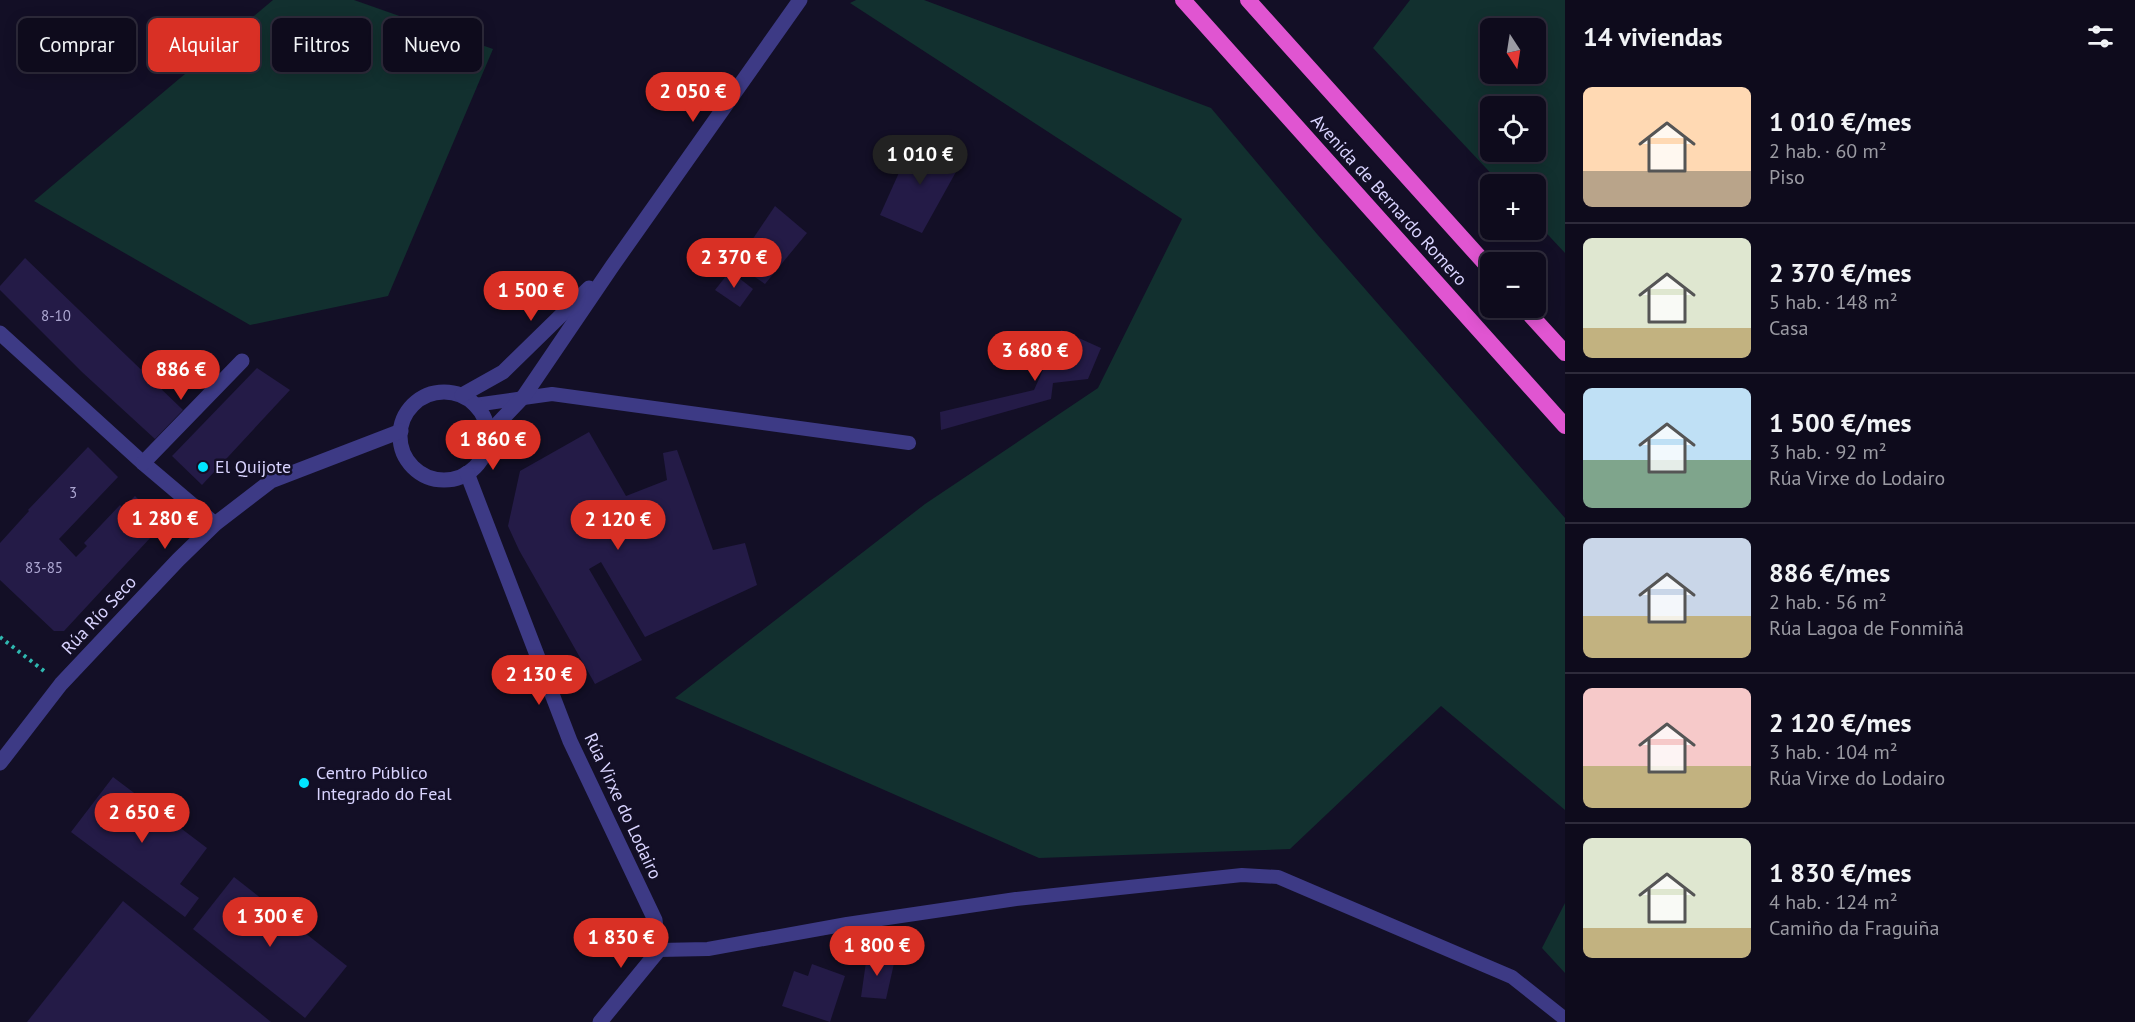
<!DOCTYPE html>
<html lang="es">
<meta charset="utf-8">
<style>
:root{--surface:#0e0b1c;--page:#1c1929;--text:#f1f3f6;--muted:#9b9ba3;--line:#2e2b3b;--accent:#d93025}
body{margin:0;font-family:"PT Sans",sans-serif;background:var(--page);color:var(--text);height:100vh;display:flex;flex-direction:column;font-size:22px;white-space:nowrap}
*{box-sizing:border-box;margin:0}
p{font-size:20px;color:var(--muted)}
.icon{flex:none;width:33px;height:33px;fill:none;stroke:currentColor;stroke-width:2;stroke-linecap:round;stroke-linejoin:round}
.map{position:relative;flex:1;overflow:hidden}
.drawer{display:flex;flex-direction:column;background:var(--surface);width:570px}
.drawer>*{flex:none}
.hud{position:absolute;left:18px;top:18px;width:570px;height:54px;display:flex;gap:12px}
.needle{width:39px;rotate:168deg}
.fabs{position:absolute;left:1480px;top:18px;display:grid;gap:12px}
.fabs a{display:grid;place-items:center;width:66px;height:66px;border-radius:9px;background:var(--surface);box-shadow:0 3px 15px #0003,0 0 0 2px var(--line);font-size:30px}
.price{position:absolute;translate:-50% -51px;padding:0 14px;border-radius:21px;background:var(--accent);color:#fff;font-size:20px;line-height:39px;filter:drop-shadow(0 2px 3px #0008)}
.price::after{content:'';position:absolute;left:50%;top:36px;width:18px;height:14px;margin-left:-9px;background:inherit;clip-path:polygon(0 0,100% 0,50% 100%)}
.price.current{background:#222;color:#fff}
ul{padding:0;list-style:none}
li{display:flex;align-items:center;gap:18px;height:150px;padding:0 18px}
li+li{border-top:2px solid var(--line)}
li span{display:grid;place-items:center;flex:none;width:168px;height:120px;border-radius:9px;color:#555}
li>.icon{margin-inline-start:auto}
span .icon{width:72px;height:72px;fill:#fffc;stroke-width:1}
li b{font-size:26px}
h2{display:flex;justify-content:space-between;align-items:center;height:72px;padding:0 18px;font-size:26px}
.pill{padding:0 21px;border-radius:9px;background:var(--surface);box-shadow:0 3px 15px #0003,0 0 0 2px var(--line);font-size:21px;line-height:54px}
.pill.current{background:var(--accent);color:#fff}
main{display:flex;flex:1;min-height:0}
.map>svg:first-child{display:block}
.green{fill:#12302f;fill-rule:evenodd}
.building{fill:#241b47}
.lines{fill:none;stroke-linecap:round;stroke-linejoin:round}
.path{stroke:#2fb8b0;stroke-width:4;stroke-dasharray:3 4.5;stroke-linecap:butt}
.service{stroke:#3d3a85;stroke-width:14}
.minor{stroke:#3d3a85;stroke-width:15}
.trunk{stroke:#e055d1;stroke-width:16}
.poi-dot{fill:#00e5ff;stroke:#130f26;stroke-width:2}
.labels{text-anchor:middle;stroke-width:5;stroke-linejoin:round;paint-order:stroke}
.number-label{font-size:15px;fill:#aca6d1}
.street-label{font-size:18px;fill:#d9d4ff;stroke:#130f26}
.poi-label{font-size:18px;fill:#d9d4ff;stroke:#130f26;text-anchor:start}
</style>
<main>
<div class="map">
<svg width="1565" height="1022" viewBox="0 0 1565 1022">
<rect width="100%" height="100%" fill="#130f26"/>
<!-- green -->
<g class="green">
<polygon points="273,0 354,0 493,49 388,296 250,325 34,201"/>
<polygon points="856,0 924,0 1211,108 1317,234 1565,518 1565,810 1441,706 1290,849 1039,858 675,698 925,504 1098,388 1182,219 850,3"/>
<path d="M1410,0H1565V253L1536,222V184H1501L1373,48ZM1536,28V74H1491V28ZM1536,106V152H1491V106Z"/>
<polygon points="1565,903 1565,973 1542,948"/>
</g>
<!-- building -->
<g class="building">
<polygon points="915,137 962,161 922,233 880,215"/>
<polygon points="775,206 807,233 765,284 736,264"/>
<polygon points="25,258 183,410 155,439 82,372 0,290 0,286"/>
<polygon points="730,271 753,289 740,307 715,290"/>
<polygon points="1061,330 1101,348 1088,379 1053,383 1051,399 941,430 940,412 1034,390"/>
<polygon points="257,368 290,390 202,485 172,456"/>
<polygon points="589,432 626,496 667,480 663,453 677,450 713,550 745,543 757,585 645,637 601,562 589,569 642,660 595,684 519,550 508,526 520,471"/>
<polygon points="88,447 118,477 59,539 76,557 87,546 84,543 120,505 123,508 135,496 163,524 64,631 54,631 0,580 0,543 29,511 28,510"/>
<polygon points="113,777 207,848 180,884 199,898 185,917 71,832"/>
<polygon points="234,877 347,966 305,1018 193,929"/>
<polygon points="123,901 271,1022 27,1022"/>
<polygon points="867,955 895,959 886,999 861,997"/>
<polygon points="812,964 845,976 830,1022 782,1006 794,971 808,976"/>
</g>
<g class="lines">
<!-- path -->
<polyline class="path" points="0,637 44,671"/>
<!-- service -->
<g class="service">
<polyline points="475,405 552,394 909,443"/>
<polyline points="659,950 708,949 847,924 1016,899 1242,875 1278,877 1512,977 1565,1019"/>
</g>
<!-- minor -->
<g class="minor">
<polyline points="0,333 143,463 215,524"/>
<circle cx="444" cy="436" r="44"/>
<polyline points="462,395 503,372 589,288"/>
<polyline points="488,434 524,396 613,265 800,0"/>
<polyline points="143,463 242,361"/>
<polyline points="467,473 570,741 655,920 659,950 600,1022"/>
<polyline points="0,763 61,684 178,560 215,524 271,481 401,431"/>
</g>
<!-- trunk -->
<g class="trunk">
<polyline points="1183,0 1565,426"/>
<polyline points="1248,0 1491,270"/>
<polyline points="1524,308 1565,353"/>
</g>
</g>
<!-- markers -->
<g class="poi-dot">
<circle cx="203" cy="467" r="6"/>
<circle cx="304" cy="783" r="6"/>
</g>
<g class="labels">
<!-- number labels -->
<g class="number-label">
<text x="56" y="321">8-10</text>
<text x="73" y="498">3</text>
<text x="44" y="573">83-85</text>
</g>
<!-- street labels -->
<g class="street-label">
<text transform="translate(1389 200) rotate(48)" y="6">Avenida de Bernardo Romero</text>
<text transform="translate(99 615) rotate(-47)" y="6">Rúa Río Seco</text>
<text transform="translate(623 806) rotate(65)" y="6">Rúa Virxe do Lodairo</text>
</g>
<!-- poi labels -->
<g class="poi-label">
<text x="215" y="473">El Quijote</text>
<text x="316" y="779">Centro Público<tspan x="316" dy="21">Integrado do Feal</tspan></text>
</g>
</g>
</svg>
<div class="fabs">
<a><svg class="needle" viewBox="-14 -14 28 28"><path d="M0-13l5 13h-10z" fill="#e53935"/><path d="M0 13l5-13h-10z" fill="#9b9ba3"/></svg></a>
<a><svg class="icon" aria-label="locate" viewBox="0 0 24 24"><circle cx="12" cy="12" r="6"/><path d="M12 2v4M12 18v4M2 12h4M18 12h4"/></svg></a>
<a>+</a>
<a>−</a>
</div>
<b class="price" style="left:693px;top:123px">2 050 €</b>
<b class="price current" style="left:920px;top:186px">1 010 €</b>
<b class="price" style="left:734px;top:289px">2 370 €</b>
<b class="price" style="left:531px;top:322px">1 500 €</b>
<b class="price" style="left:1035px;top:382px">3 680 €</b>
<b class="price" style="left:181px;top:401px">886 €</b>
<b class="price" style="left:493px;top:471px">1 860 €</b>
<b class="price" style="left:165px;top:550px">1 280 €</b>
<b class="price" style="left:618px;top:551px">2 120 €</b>
<b class="price" style="left:539px;top:706px">2 130 €</b>
<b class="price" style="left:142px;top:844px">2 650 €</b>
<b class="price" style="left:270px;top:948px">1 300 €</b>
<b class="price" style="left:621px;top:969px">1 830 €</b>
<b class="price" style="left:877px;top:977px">1 800 €</b>
<div class="hud">
<a class="pill">Comprar</a>
<a class="pill current">Alquilar</a>
<a class="pill">Filtros</a>
<a class="pill">Nuevo</a>
</div>
</div>
<section class="drawer">
<h2>14 viviendas<svg class="icon" aria-label="filters" viewBox="0 0 24 24"><path d="M4 7h16M4 17h16"/><circle cx="9" cy="7" r="2"/><circle cx="15" cy="17" r="2"/></svg></h2>
<ul>
<li><span style="background:linear-gradient(#ffd9b3 70%,#b9a48a 0)"><svg class="icon" aria-label="home" viewBox="0 0 24 24"><path d="M3 11l9-7 9 7M6 9v11h12V9"/></svg></span><div><b>1 010 €/mes</b><p>2 hab. · 60 m²</p><p>Piso</p></div></li>
<li><span style="background:linear-gradient(#dfe7d0 75%,#c2b280 0)"><svg class="icon" aria-label="home" viewBox="0 0 24 24"><path d="M3 11l9-7 9 7M6 9v11h12V9"/></svg></span><div><b>2 370 €/mes</b><p>5 hab. · 148 m²</p><p>Casa</p></div></li>
<li><span style="background:linear-gradient(#bfe0f5 60%,#7fa58c 0)"><svg class="icon" aria-label="home" viewBox="0 0 24 24"><path d="M3 11l9-7 9 7M6 9v11h12V9"/></svg></span><div><b>1 500 €/mes</b><p>3 hab. · 92 m²</p><p>Rúa Virxe do Lodairo</p></div></li>
<li><span style="background:linear-gradient(#c9d6e8 65%,#c2b280 0)"><svg class="icon" aria-label="home" viewBox="0 0 24 24"><path d="M3 11l9-7 9 7M6 9v11h12V9"/></svg></span><div><b>886 €/mes</b><p>2 hab. · 56 m²</p><p>Rúa Lagoa de Fonmiñá</p></div></li>
<li><span style="background:linear-gradient(#f6c9c9 65%,#c2b280 0)"><svg class="icon" aria-label="home" viewBox="0 0 24 24"><path d="M3 11l9-7 9 7M6 9v11h12V9"/></svg></span><div><b>2 120 €/mes</b><p>3 hab. · 104 m²</p><p>Rúa Virxe do Lodairo</p></div></li>
<li><span style="background:linear-gradient(#dfe7d0 75%,#c2b280 0)"><svg class="icon" aria-label="home" viewBox="0 0 24 24"><path d="M3 11l9-7 9 7M6 9v11h12V9"/></svg></span><div><b>1 830 €/mes</b><p>4 hab. · 124 m²</p><p>Camiño da Fraguiña</p></div></li>
</ul>
</section>
</main>
